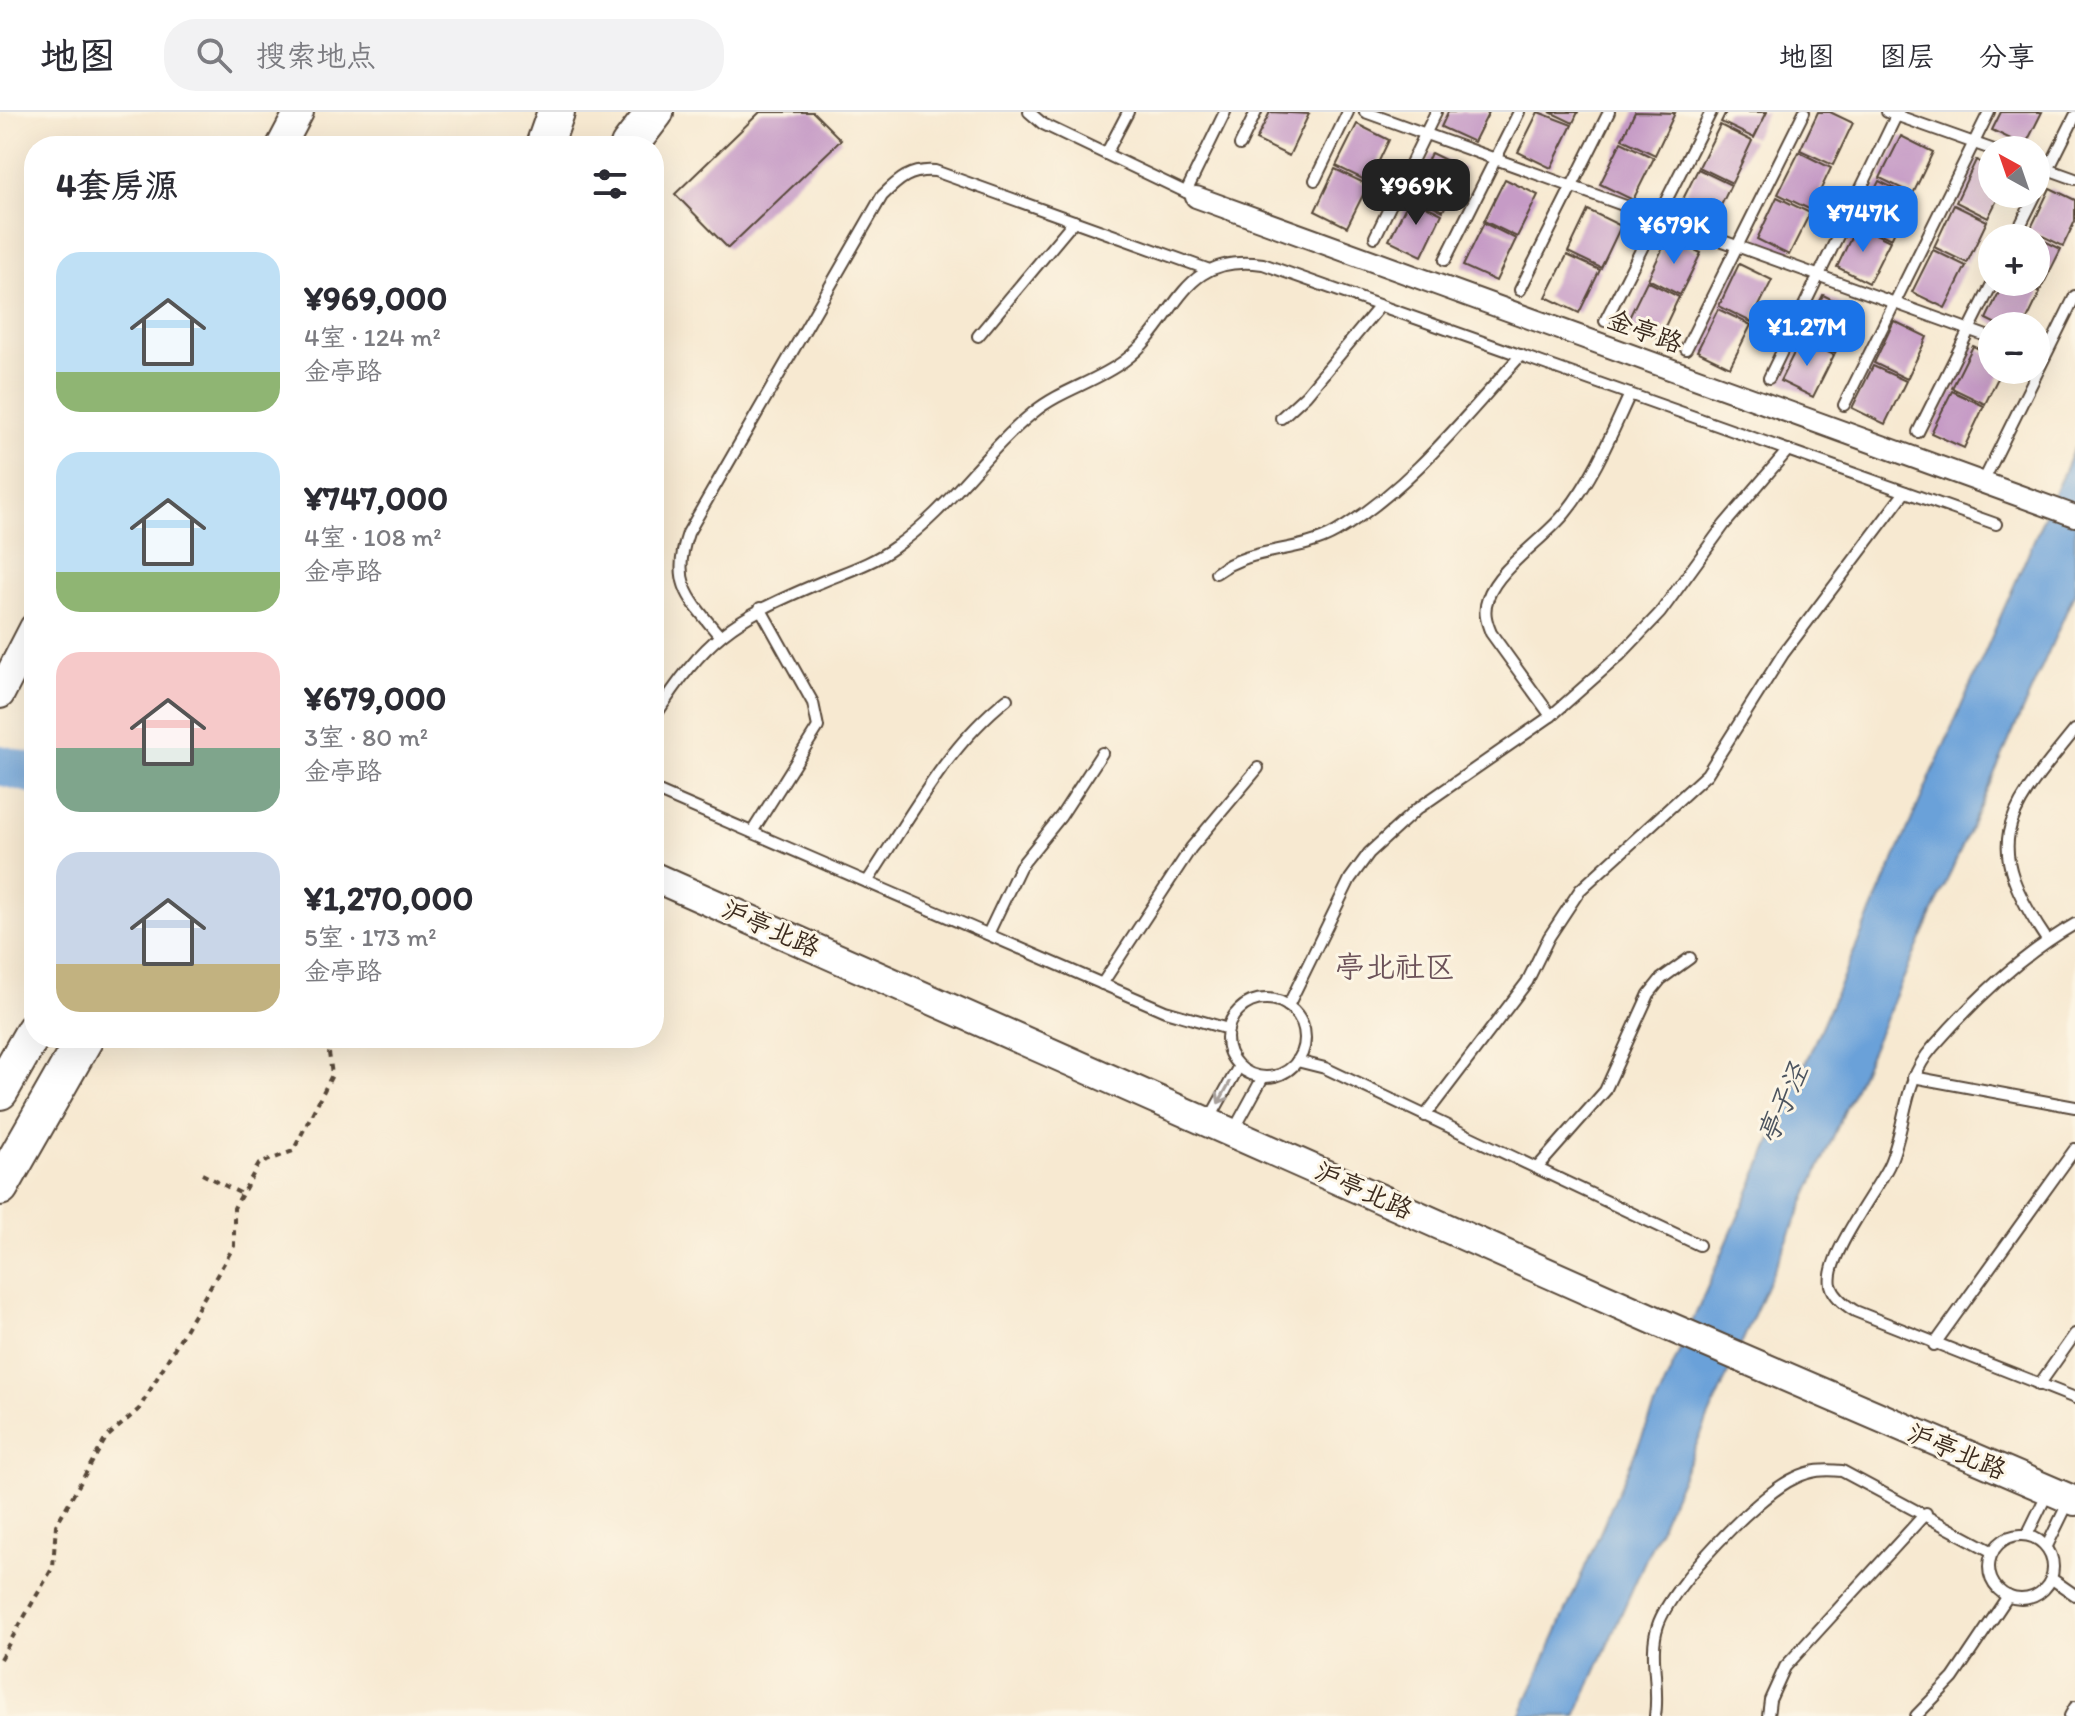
<!DOCTYPE html>
<html lang="zh">
<meta charset="utf-8">
<style>
:root{--surface:#fff;--page:#f2f2f3;--text:#2b2b33;--muted:#7c7c81;--line:#e1e1e2;--accent:#1a73e8}
body{margin:0;font-family:Itim,"LXGW WenKai TC",sans-serif;background:var(--page);color:var(--text);height:100vh;display:flex;flex-direction:column;font-size:30px;white-space:nowrap}
*{box-sizing:border-box;margin:0}
p{font-size:26px;color:var(--muted)}
.icon{flex:none;width:44px;height:44px;fill:none;stroke:currentColor;stroke-width:2;stroke-linecap:round;stroke-linejoin:round}
.map{position:relative;flex:1;overflow:hidden}
.details{position:absolute;left:24px;top:24px;width:640px;height:912px;display:flex;flex-direction:column;background:var(--surface);border-radius:32px;box-shadow:0 8px 32px #0002}
.details>*{flex:none}
.needle{width:52px;rotate:320deg}
.buttons{position:absolute;left:1978px;top:24px;display:grid;gap:16px}
.buttons a{display:grid;place-items:center;width:72px;height:72px;border-radius:50%;background:var(--surface);box-shadow:0 8px 32px #0002;font-size:40px}
.price{position:absolute;translate:-50% -68px;padding:0 18px;border-radius:16px;background:var(--accent);color:#fff;font-size:26px;line-height:52px;filter:drop-shadow(0 2px 4px #0008)}
.price::after{content:'';position:absolute;left:50%;top:48px;width:24px;height:18px;margin-left:-12px;background:inherit;clip-path:polygon(0 0,100% 0,50% 100%)}
.price.on{background:#222;color:#fff}
ul{padding:0;list-style:none}
li{display:flex;align-items:center;gap:24px;height:200px;padding:0 32px}
li span{display:grid;place-items:center;flex:none;width:224px;height:160px;border-radius:24px;color:#555}
li>.icon{margin-inline-start:auto}
span .icon{width:96px;height:96px;fill:#fffc;stroke-width:1}
li b{font-size:34px}
h2{display:flex;justify-content:space-between;align-items:center;height:96px;padding:0 32px;font-size:34px}
header{display:flex;align-items:center;gap:48px;box-sizing:border-box;height:112px;padding:0 40px;background:var(--surface);border-bottom:2px solid var(--line)}
header strong{font-size:38px}
nav{display:flex;gap:44px;margin-inline-start:auto;font-size:28px}
.search{width:560px;height:72px;background:var(--page);display:flex;align-items:center;gap:20px;box-sizing:border-box;padding:0 28px;border-radius:32px;color:var(--muted);font-size:30px}
.map>svg:first-child{display:block}
.water{fill:#6ba1d9;stroke:#53667c;stroke-width:2}
.lines{fill:none;stroke-linecap:round;stroke-linejoin:round}
.river{stroke:#6ba1d9;stroke-width:40}
.building{fill:#c69bc6}
.lane-casing{stroke:#574739;stroke-width:14}
.street-casing{stroke:#574739;stroke-width:24}
.secondary-casing{stroke:#574739;stroke-width:32}
.highway-casing{stroke:#574739;stroke-width:40}
.path{stroke:#574739;stroke-width:4;stroke-dasharray:6 6;stroke-linecap:butt}
.lane{stroke:#fff;stroke-width:10}
.street{stroke:#fff;stroke-width:20}
.secondary{stroke:#fff;stroke-width:28}
.highway{stroke:#fff;stroke-width:36}
.oneway{stroke:#a79f9a}
.labels{text-anchor:middle;stroke-width:6;stroke-linejoin:round;paint-order:stroke}
.street-label{font-size:26px;fill:#3b2a1e;stroke:#fcf5e5}
.water-label{font-size:28px;font-style:italic;fill:#4c545f;stroke:#fcf5e5}
.quarter-label{font-size:30px;fill:#6c5259;stroke:#fcf5e5}
</style>
<header>
<strong>地图</strong>
<div class="search"><svg class="icon" aria-label="search" viewBox="0 0 24 24"><circle cx="10" cy="10" r="6"/><path d="M15 15l6 6"/></svg>搜索地点</div>
<nav><a>地图</a><a>图层</a><a>分享</a></nav>
</header>
<div class="map">
<svg width="2075" height="1604" viewBox="0 0 2075 1604">
<rect width="100%" height="100%" fill="#fcf5e5"/>
<filter id="ink" filterUnits="userSpaceOnUse"><feTurbulence type="fractalNoise" baseFrequency=".0125" numOctaves="2"/><feDisplacementMap in="SourceGraphic" scale="16" xChannelSelector="R" yChannelSelector="G"/><feConvolveMatrix kernelMatrix="1 2 1 2 8 2 1 2 1" color-interpolation-filters="sRGB"/></filter>
<filter id="wash" filterUnits="userSpaceOnUse"><feTurbulence type="fractalNoise" baseFrequency=".006" numOctaves="4" result="noise"/><feDisplacementMap in="SourceGraphic" scale="32" xChannelSelector="R" yChannelSelector="G"/><feGaussianBlur stdDeviation="1.8" result="paint"/><feColorMatrix in="noise" values="0 0 0 0 0 0 0 0 0 0 0 0 0 0 0 0 0 1.4 0 .05"/><feComposite in="paint" operator="in"/></filter>
<g filter="url(#wash)">
<rect width="100%" height="100%" fill="#f7e9d1"/>
<!-- water -->
<polygon class="water" points="2075,334 2075,480 1576,1604 1520,1604"/>
<g class="lines">
<!-- river -->
<polyline class="river" points="0,653 34,662"/>
</g>
<g id="blocks">
<!-- building -->
<g class="building">
<polygon points="760,0 813,0 841,28 728,136 675,82"/>
<polygon points="1270,0 1309,2 1289,44 1256,28"/>
<polygon points="1448,0 1489,0 1474,30 1441,15"/>
<polygon points="1538,0 1572,13 1551,56 1518,40"/>
<polygon points="1550,0 1578,0 1573,11"/>
<polygon points="1635,0 1675,1 1655,43 1622,27"/>
<polygon points="1726,0 1767,0 1754,26 1721,10"/>
<polygon points="1818,0 1830,0 1853,11 1833,53 1800,38"/>
<polygon points="2001,0 2042,0 2025,34 1992,18"/>
<polygon points="1357,12 1389,28 1369,70 1336,54"/>
<polygon points="1720,13 1752,29 1732,71 1699,55"/>
<polygon points="1901,24 1933,40 1913,82 1880,66"/>
<polygon points="1621,30 1654,46 1633,88 1600,72"/>
<polygon points="1799,40 1831,56 1811,98 1778,82"/>
<polygon points="1431,41 1464,57 1443,99 1411,83"/>
<polygon points="1976,48 1992,56 1992,82 2000,82 1988,106 1956,90"/>
<polygon points="1335,57 1368,73 1347,115 1315,99"/>
<polygon points="1698,57 1731,73 1710,116 1677,99"/>
<polygon points="1505,67 1538,83 1517,125 1484,109"/>
<polygon points="1879,69 1911,85 1891,127 1858,111"/>
<polygon points="2050,76 2075,88 2075,109 2063,134 2030,118"/>
<polygon points="1777,85 1810,101 1789,143 1757,127"/>
<polygon points="1410,86 1442,102 1422,144 1389,128"/>
<polygon points="1954,93 1987,109 1967,151 1934,135"/>
<polygon points="1588,98 1621,114 1601,156 1568,140"/>
<polygon points="1484,111 1516,127 1496,169 1463,154"/>
<polygon points="1857,113 1890,129 1869,171 1837,155"/>
<polygon points="2028,121 2061,137 2040,179 2022,170 2036,170 2036,126 2026,126"/>
<polygon points="1668,125 1701,141 1680,183 1648,167"/>
<polygon points="1933,138 1966,154 1945,196 1912,180"/>
<polygon points="1567,143 1600,158 1579,201 1546,185"/>
<polygon points="1739,152 1772,168 1751,210 1719,194"/>
<polygon points="1647,169 1679,185 1659,227 1626,212"/>
<polygon points="2004,170 2017,170 2040,181 2024,214 2000,214 1986,207"/>
<polygon points="1823,183 1855,199 1835,241 1802,225"/>
<polygon points="1718,197 1751,213 1730,255 1697,239"/>
<polygon points="1894,209 1927,225 1907,267 1874,251"/>
<polygon points="1801,227 1834,243 1813,285 1780,269"/>
<polygon points="1973,234 1992,243 1992,258 2002,258 1985,292 1952,276"/>
<polygon points="1873,254 1906,269 1885,312 1852,296"/>
<polygon points="1952,279 1984,294 1964,336 1931,321"/>
</g>
</g>
</g>
<g filter="url(#ink)">
<use href="#blocks" fill-opacity="0" stroke="#574739" stroke-width="2"/>
<g class="lines">
<!-- lane casing -->
<g class="lane-casing">
<g id="lane">
<polyline points="1029,0 1043,12 1196,85"/>
<polyline points="1365,0 1992,226"/>
<polyline points="1887,0 1994,38"/>
<polyline points="1240,33 1256,0"/>
<polyline points="1106,42 1128,0"/>
<polyline points="2036,53 2075,67"/>
<polyline points="1315,68 1348,0"/>
<polyline points="1186,80 1225,0"/>
<polyline points="1375,125 1436,0"/>
<polyline points="2014,126 2075,4"/>
<polyline points="1445,148 1519,0"/>
<polyline points="1520,178 1609,0"/>
<polyline points="1605,209 1711,0"/>
<polyline points="978,224 1074,109"/>
<polyline points="1686,237 1804,0"/>
<polyline points="1769,266 1898,0"/>
<polyline points="1844,293 1989,0"/>
<polyline points="1281,306 1306,283 1380,194"/>
<polyline points="1918,320 1993,170"/>
<polyline points="1984,368 2075,184"/>
<path d="M1216,461C1252,434 1298,442 1336,420C1410,376 1464,306 1521,243"/>
<path d="M719,523C688,486 671,470 688,421L882,84C899,67 910,57 935,59L1207,157"/>
<path d="M1551,604L1491,521C1486,509 1483,499 1488,486C1498,456 1546,426 1566,400C1594,365 1611,323 1630,282"/>
<path d="M654,606C706,525 731,508 819,471C845,460 872,452 895,435C949,398 984,340 1034,300C1061,278 1096,270 1124,249C1179,209 1178,140 1263,152L1996,412"/>
<polyline points="654,678 1165,899 1228,917"/>
<polyline points="752,720 818,615 813,591 760,496"/>
<path d="M867,770C909,707 947,634 1007,587"/>
<path d="M2075,812C2023,842 1973,889 1933,935C1902,970 1907,1013 1889,1053C1876,1080 1825,1145 1831,1173C1834,1185 1845,1193 1855,1199L2075,1286"/>
<polyline points="988,822 1020,755 1061,704 1102,641"/>
<path d="M2047,828C1979,728 2006,703 2075,618"/>
<polyline points="1102,872 1191,736 1258,656"/>
<circle cx="1266" cy="926" r="39"/>
<polyline points="1288,894 1350,767 1369,741 1417,697 1551,604 1620,543 1660,501 1724,413 1788,338"/>
<polyline points="1297,949 1325,956 1699,1133"/>
<polyline points="1913,965 2075,995"/>
<polyline points="1425,1004 1527,870 1549,825 1580,778 1707,662 1783,542 1905,380"/>
<polyline points="1209,1008 1239,954"/>
<polyline points="1234,1018 1263,965"/>
<polyline points="1537,1056 1605,979 1649,882 1661,867 1690,846"/>
<polyline points="1934,1233 2075,1037"/>
<polyline points="2039,1273 2075,1222"/>
<circle cx="2021" cy="1455" r="32"/>
<polyline points="2027,1423 2048,1380"/>
<polyline points="2047,1434 2069,1389"/>
<polyline points="2052,1467 2075,1483"/>
<path d="M1655,1604C1660,1572 1648,1543 1658,1513C1671,1474 1757,1383 1795,1366C1811,1358 1824,1357 1842,1359L1993,1440"/>
<polyline points="1768,1604 1770,1588 1785,1555 1926,1401"/>
<polyline points="1916,1604 1953,1566 2008,1484"/>
<polyline points="2070,1604 2075,1595"/>
</g>
</g>
<!-- street casing -->
<g class="street-casing">
<polyline id="street" points="1196,85 2075,404"/>
</g>
<!-- secondary casing -->
<g class="secondary-casing">
<g id="secondary">
<polyline points="281,34 299,0"/>
<polyline points="0,582 34,516"/>
<polyline points="654,765 1670,1215 2075,1389"/>
</g>
</g>
<!-- highway casing -->
<g class="highway-casing">
<g id="highway">
<polyline points="544,34 556,0"/>
<polyline points="629,34 655,0"/>
<polyline points="0,979 34,919"/>
<polyline points="0,1075 85,926"/>
</g>
</g>
<!-- path -->
<g class="path">
<polyline points="202,1062 242,1082"/>
<polyline points="0,1547 53,1455 56,1413 106,1326 139,1297 234,1134 234,1096 259,1052 293,1039 332,963 329,941 335,926"/>
</g>
<!-- lane -->
<use href="#lane" class="lane"/>
<!-- street -->
<use href="#street" class="street"/>
<!-- secondary -->
<use href="#secondary" class="secondary"/>
<!-- highway -->
<use href="#highway" class="highway"/>
</g>
<!-- one-way arrows -->
<defs><path id="oneway-shaft" d="M-6 0H5M1.5-3L5.5 0L1.5 3" fill="none" stroke-width="1.6" stroke-linecap="round" stroke-linejoin="round" transform="scale(2)"/></defs>
<use class="oneway" href="#oneway-shaft" transform="translate(1224 981) rotate(119)"/>
</g>
<g class="labels">
<!-- street labels -->
<g class="street-label">
<text transform="translate(1645 219) rotate(20)" y="9">金亭路</text>
<text transform="translate(771 816) rotate(24)" y="9">沪亭北路</text>
<text transform="translate(1364 1078) rotate(24)" y="9">沪亭北路</text>
<text transform="translate(1957 1339) rotate(23)" y="9">沪亭北路</text>
</g>
<!-- water labels -->
<g class="water-label">
<text transform="translate(1782 991) rotate(-66)" y="10">亭子泾</text>
</g>
<!-- quarter labels -->
<g class="quarter-label">
<text x="1395" y="865">亭北社区</text>
</g>
</g>
</svg>
<div class="buttons">
<a><svg class="needle" viewBox="-14 -14 28 28"><path d="M0-13l5 13h-10z" fill="#e53935"/><path d="M0 13l5-13h-10z" fill="#7c7c81"/></svg></a>
<a>+</a>
<a>−</a>
</div>
<b class="price on" style="left:1416px;top:115px">¥969K</b>
<b class="price" style="left:1863px;top:142px">¥747K</b>
<b class="price" style="left:1674px;top:154px">¥679K</b>
<b class="price" style="left:1807px;top:256px">¥1.27M</b>
<section class="details">
<h2>4套房源<svg class="icon" aria-label="filters" viewBox="0 0 24 24"><path d="M4 7h16M4 17h16"/><circle cx="9" cy="7" r="2"/><circle cx="15" cy="17" r="2"/></svg></h2>
<ul>
<li><span style="background:linear-gradient(#bfe0f5 75%,#8fb573 0)"><svg class="icon" aria-label="home" viewBox="0 0 24 24"><path d="M3 11l9-7 9 7M6 9v11h12V9"/></svg></span><div><b>¥969,000</b><p>4室 · 124 m²</p><p>金亭路</p></div></li>
<li><span style="background:linear-gradient(#bfe0f5 75%,#8fb573 0)"><svg class="icon" aria-label="home" viewBox="0 0 24 24"><path d="M3 11l9-7 9 7M6 9v11h12V9"/></svg></span><div><b>¥747,000</b><p>4室 · 108 m²</p><p>金亭路</p></div></li>
<li><span style="background:linear-gradient(#f6c9c9 60%,#7fa58c 0)"><svg class="icon" aria-label="home" viewBox="0 0 24 24"><path d="M3 11l9-7 9 7M6 9v11h12V9"/></svg></span><div><b>¥679,000</b><p>3室 · 80 m²</p><p>金亭路</p></div></li>
<li><span style="background:linear-gradient(#c9d6e8 70%,#c2b280 0)"><svg class="icon" aria-label="home" viewBox="0 0 24 24"><path d="M3 11l9-7 9 7M6 9v11h12V9"/></svg></span><div><b>¥1,270,000</b><p>5室 · 173 m²</p><p>金亭路</p></div></li>
</ul>
</section>
</div>
